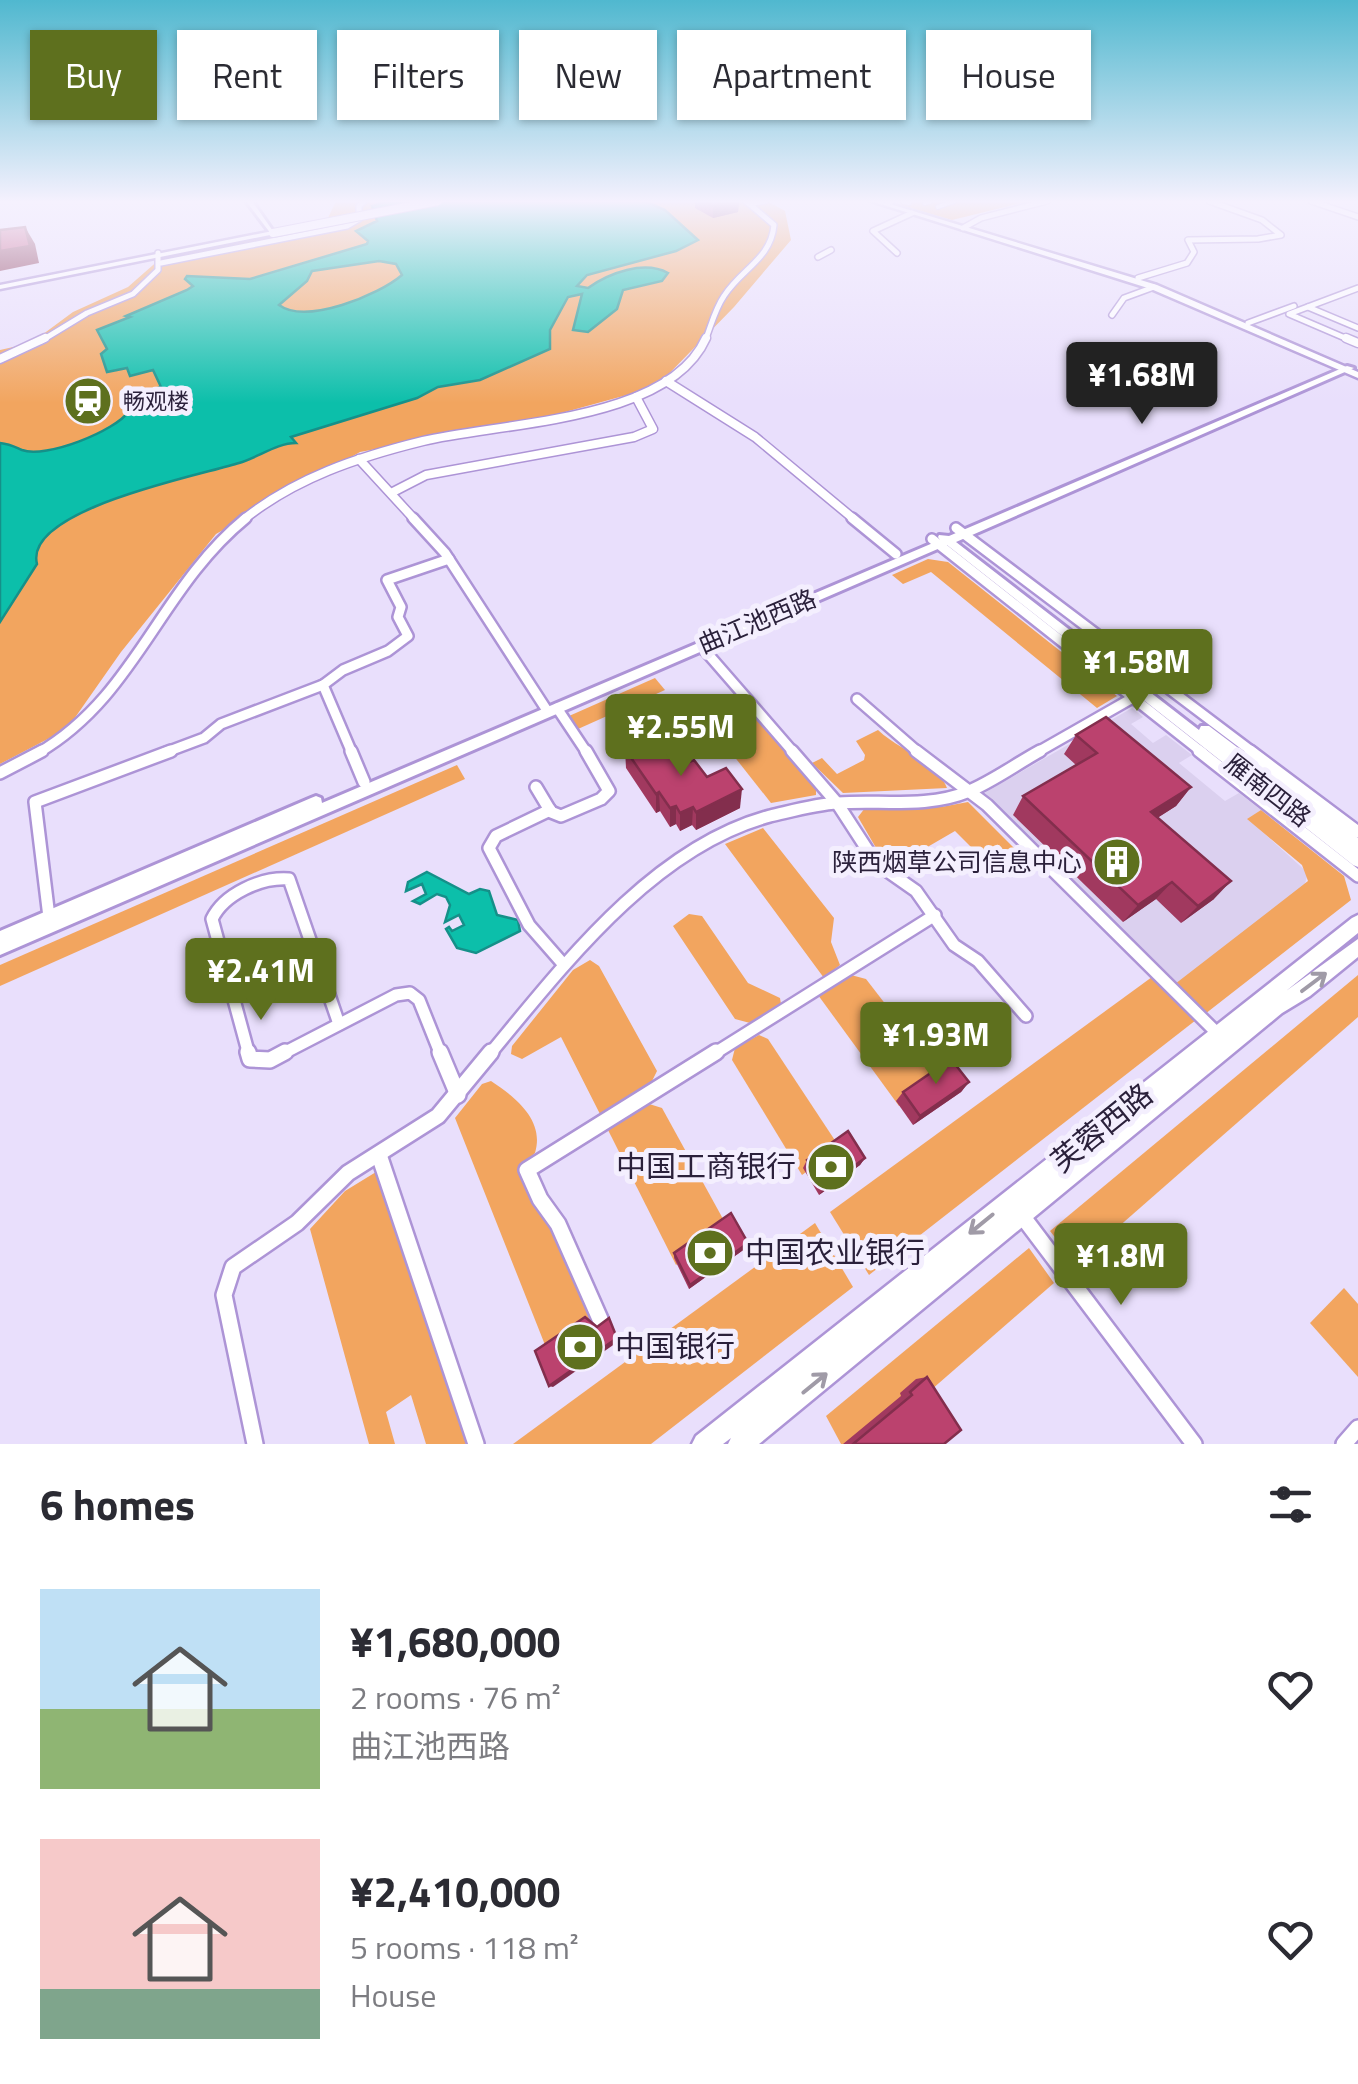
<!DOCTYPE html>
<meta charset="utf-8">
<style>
:root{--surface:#fff;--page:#f2f2f3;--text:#2b2b33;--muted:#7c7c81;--accent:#5e701e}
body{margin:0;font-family:"Titillium Web","Noto Sans SC",sans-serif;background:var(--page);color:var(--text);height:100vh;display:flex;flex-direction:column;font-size:38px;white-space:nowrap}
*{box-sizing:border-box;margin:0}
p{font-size:32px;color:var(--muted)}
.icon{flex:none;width:55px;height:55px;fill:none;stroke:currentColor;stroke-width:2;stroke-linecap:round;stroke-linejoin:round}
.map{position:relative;height:1444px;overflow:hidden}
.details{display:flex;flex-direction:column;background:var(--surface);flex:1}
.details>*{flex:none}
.banner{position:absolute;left:30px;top:30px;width:1300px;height:90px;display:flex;gap:20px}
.price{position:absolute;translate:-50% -85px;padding:0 22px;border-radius:10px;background:var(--accent);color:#fff;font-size:32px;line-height:65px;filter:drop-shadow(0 2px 5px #0008)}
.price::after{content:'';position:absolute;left:50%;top:60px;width:30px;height:22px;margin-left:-15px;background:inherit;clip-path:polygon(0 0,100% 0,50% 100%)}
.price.current{background:#222;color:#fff}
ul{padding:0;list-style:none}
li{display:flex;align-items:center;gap:30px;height:250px;padding:0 40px}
li span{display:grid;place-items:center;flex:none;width:280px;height:200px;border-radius:0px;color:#555}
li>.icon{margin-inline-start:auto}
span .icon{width:120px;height:120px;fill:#fffc;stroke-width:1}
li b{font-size:42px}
h2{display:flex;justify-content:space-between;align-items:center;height:120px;padding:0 40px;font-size:42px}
.chip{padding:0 35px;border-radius:0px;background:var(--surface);box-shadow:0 2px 8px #0004;font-size:35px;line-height:90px}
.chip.current{background:var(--accent);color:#fff}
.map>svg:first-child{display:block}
.built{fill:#dbd0ef}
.green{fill:#f2a55f}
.water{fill:#0cbfaa;stroke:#159089;stroke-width:2.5;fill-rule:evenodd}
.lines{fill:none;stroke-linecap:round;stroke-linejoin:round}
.pedestrian-casing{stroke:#ad94d6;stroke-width:6}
.minor-far4-casing{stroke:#ad94d6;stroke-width:8}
.minor-far3-casing{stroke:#ad94d6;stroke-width:11}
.minor-far2-casing{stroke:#ad94d6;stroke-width:14}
.minor-far1-casing{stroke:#ad94d6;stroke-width:16}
.minor-casing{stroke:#ad94d6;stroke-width:20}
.tertiary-casing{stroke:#ad94d6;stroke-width:6}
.secondary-casing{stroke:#ad94d6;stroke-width:5}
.pedestrian{stroke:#fff;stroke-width:4}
.minor-far4{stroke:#fff;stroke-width:5}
.minor-far3{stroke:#fff;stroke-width:8}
.minor-far2{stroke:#fff;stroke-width:9}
.minor-far1{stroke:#fff;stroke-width:11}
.minor{stroke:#fff;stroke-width:15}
.tertiary{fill:#fff;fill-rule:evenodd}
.secondary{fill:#fff;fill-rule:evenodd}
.secondary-bridge-casing{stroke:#ad94d6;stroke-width:10;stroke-linecap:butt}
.secondary-bridge{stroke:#fff;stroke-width:8}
.wall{fill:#a1395f}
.shaded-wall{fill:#832e4d}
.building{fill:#bb426e;stroke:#832e4d;stroke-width:2.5}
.oneway{stroke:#a09ba7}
.labels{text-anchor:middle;stroke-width:10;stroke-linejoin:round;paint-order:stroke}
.far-poi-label{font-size:22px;fill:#2b213b;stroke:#f4effe;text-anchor:start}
.street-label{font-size:25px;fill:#2b213b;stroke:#f4effe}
.poi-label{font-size:25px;fill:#2b213b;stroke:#f4effe;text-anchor:end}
.near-street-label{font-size:30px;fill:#2b213b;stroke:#f4effe}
.near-poi-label{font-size:30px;fill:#2b213b;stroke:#f4effe;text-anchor:start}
</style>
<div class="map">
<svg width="1358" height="1444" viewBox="0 0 1358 1444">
<rect width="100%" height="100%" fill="#e9dffc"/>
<!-- built -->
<polygon class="built" points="1132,708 1143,717 1131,724 1153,743 1166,735 1192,755 1179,763 1225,801 1239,793 1261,810 1248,819 1308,873 1304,887 1196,1020 974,799"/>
<!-- green -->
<g class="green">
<polygon points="336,201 767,201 785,211 791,240 734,307 656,387 547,417 360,452 216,534 121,652 67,729 0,764 0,350 31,343 73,312 128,287 161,258 317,227 328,218"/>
<polygon points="909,201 1029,201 952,220 900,205"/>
<polygon points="928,559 948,562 1117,696 1097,708 931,572 903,584 892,575"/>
<polygon points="655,678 665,690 578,729 569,716"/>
<polygon points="758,717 816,784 816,795 771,803 718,736"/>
<path d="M878,730C899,750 936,761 947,788L843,793L812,763L822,758L837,774L864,760L865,755L856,741Z"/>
<polygon points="457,765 465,779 0,986 0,965"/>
<polygon points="968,802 1026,860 1000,876 955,831 893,867 879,853 858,817 865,808 941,807"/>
<polygon points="1261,810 1344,876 1351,900 1205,1014 1175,984 1308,881 1302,865 1247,819"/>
<polygon points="763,828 834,918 831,942 840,965 824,978 725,844"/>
<polygon points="689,914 702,916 748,983 780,998 781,1004 750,1023 735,1019 673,926"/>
<polygon points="590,960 599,966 657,1071 650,1085 601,1116 561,1037 522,1059 511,1054 512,1046 573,970"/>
<polygon points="851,975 866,979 941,1076 899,1106 818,995"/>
<polygon points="1358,975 1358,1017 1076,1264 1050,1231"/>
<polygon points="1152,977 1196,1020 869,1275 830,1212"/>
<polygon points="759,1035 768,1039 840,1148 802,1175 732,1060 735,1048"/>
<path d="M491,1081C515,1097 545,1120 535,1153L518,1168L535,1206L551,1228L593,1324L549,1355L455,1118L482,1084Z"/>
<polygon points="646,1103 662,1108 728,1228 676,1265 607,1128"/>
<polygon points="376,1172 466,1444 426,1444 411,1395 386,1412 395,1444 369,1444 310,1229 345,1191"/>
<polygon points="815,1223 853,1287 651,1444 513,1444"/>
<polygon points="1029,1248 1054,1283 869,1444 841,1444 826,1416"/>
<polygon points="1344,1288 1358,1304 1358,1377 1310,1323"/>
</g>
<!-- water -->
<g class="water">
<path d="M386,201H645L665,210L698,240L676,251L587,275L577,286L588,288C609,273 644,260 668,273L662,281L623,290L617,309L588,332L573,330L582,294L568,297L550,330V349L480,380L438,387L417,398L291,437L296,443C277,443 259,457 239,463C202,475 23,509 37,564L0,622V443C10,444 13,446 22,450C45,459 116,431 129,411L157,404L152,390L161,387L153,370L130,376L127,368L107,372L101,354L107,349L97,330L130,317L126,316L187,290L193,286L185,279L187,276L250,279L367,244L368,241L356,231L377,221L372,206ZM379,261L396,264L402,275C379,295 306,325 279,305L307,281L312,271Z"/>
<polygon points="427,872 469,894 480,889 489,891 497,915 518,920 520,931 476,953 457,948 446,929 449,927 452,931 464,925 459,915 445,922 450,905 446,897 437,894 420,904 413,901 426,894 422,884 406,891 408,882"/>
</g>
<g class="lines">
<!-- pedestrian casing -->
<g class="pedestrian-casing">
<g id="pedestrian">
<polyline points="902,201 909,203"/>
<polyline points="888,203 893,201"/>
<polyline points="925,203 931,201"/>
<polyline points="752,204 766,201"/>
<polyline points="938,207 954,201"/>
</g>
</g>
<!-- minor-far4 casing -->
<g class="minor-far4-casing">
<g id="minor-far4">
<polyline points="1311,201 1358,217"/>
<polyline points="963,228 981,218 1047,201"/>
<polyline points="897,253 873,231 912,213"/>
<polyline points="818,257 831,250"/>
<polyline points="161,263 347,226 359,219 359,206 364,201"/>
<polyline points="1138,278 1187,263 1194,252 1188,240 1258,239 1281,235 1262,220 1209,201"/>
<polyline points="1308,307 1358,328"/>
<polyline points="1112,315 1124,298 1154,287"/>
<polyline points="1248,323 1294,306"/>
<polyline points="41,341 87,313 133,294 158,270 158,253"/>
<path d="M705,341C711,326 715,309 724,296C741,269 771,259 774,225L746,201"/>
<polyline points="1352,341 1289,314 1358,288"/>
</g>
</g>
<!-- minor-far3 casing -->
<g class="minor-far3-casing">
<g id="minor-far3">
<polyline points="1346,338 1358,343"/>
<polyline points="0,359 45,338"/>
<polyline points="666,381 755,437 855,520"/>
<polyline points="359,459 415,520"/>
<polyline points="391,493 426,475 634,437 653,429 636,397"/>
<path d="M243,520C295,478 358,457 423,441C502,422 669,422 706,338"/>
</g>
</g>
<!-- minor-far2 casing -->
<g class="minor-far2-casing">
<g id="minor-far2">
<polyline points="413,518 445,553 548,712"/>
<polyline points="852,518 896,554"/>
<polyline points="956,528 1254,753"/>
<polyline points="932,539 1203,753"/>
<polyline points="701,646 794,753"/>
<polyline points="323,685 352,753"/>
<polyline points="857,699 919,753"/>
<polyline points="557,708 587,753"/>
<path d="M38,753C136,696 159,589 246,518"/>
<polyline points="164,753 204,738 221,724 323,685 343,670 388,651 408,636 398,617 401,607 387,580 449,559"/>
<polyline points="1036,753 1143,692"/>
</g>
</g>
<!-- minor-far1 casing -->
<g class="minor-far1-casing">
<g id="minor-far1">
<polyline points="351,751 364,782"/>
<polyline points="792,751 837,803 876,863 916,891 954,945 978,961 1026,1016"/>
<polyline points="916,751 987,805 1219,1035"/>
<polyline points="1199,751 1358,876"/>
<polyline points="1250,751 1358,832"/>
<polyline points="0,773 42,751"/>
<polyline points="536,787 551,812 561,816 601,799 609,791 586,751"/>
<polyline points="550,810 496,836 489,848 529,925 564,965"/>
<polyline points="49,917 35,802 171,751"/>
<path d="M249,1055L212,919C224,894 261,877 289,879L339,1024"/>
<polyline points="280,1055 396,995 410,993 419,1000 441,1055"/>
<path d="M489,1055C563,966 653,847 770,816C792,811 816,804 838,803C878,800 929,808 967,792C992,782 1016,764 1040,751"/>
<polyline points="712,1055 935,915"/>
</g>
</g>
<!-- minor casing -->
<g class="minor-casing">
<g id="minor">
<polyline points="248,1052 250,1059 270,1060 285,1052"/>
<polyline points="440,1052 458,1095"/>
<polyline points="379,1155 476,1444"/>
<polyline points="1020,1213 1194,1444"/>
<polyline points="600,1319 558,1224 540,1199 527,1170 716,1052"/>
<polyline points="255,1444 224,1295 233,1267 297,1223 348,1173 438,1116 491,1052"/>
<polyline points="1344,1444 1358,1428"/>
</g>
</g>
<!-- tertiary casing -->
<g class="tertiary-casing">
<g id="tertiary">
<polygon points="246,201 252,201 275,234 271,234"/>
<polygon points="1347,366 1354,368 956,542 1199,730 1201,726 1209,726 1358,838 1358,867 1353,865 947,545 0,955 0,931 311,798 316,796 321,798 322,803 940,540 938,537 939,535 949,536"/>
</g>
</g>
<!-- secondary casing -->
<g class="secondary-casing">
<g id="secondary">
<polygon points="871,201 880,201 1157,285 1358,372 1358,378 1151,289"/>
<polygon points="273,231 275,234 0,289 0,285"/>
<polygon points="1358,915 1358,933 1286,991 1358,939 1358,957 1310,996 1282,1013 759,1444 728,1444 731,1438 723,1444 692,1444 696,1436 1352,918"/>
</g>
</g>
<!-- pedestrian -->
<use href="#pedestrian" class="pedestrian"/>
<!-- minor-far4 -->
<use href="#minor-far4" class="minor-far4"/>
<!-- minor-far3 -->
<use href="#minor-far3" class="minor-far3"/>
<!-- minor-far2 -->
<use href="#minor-far2" class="minor-far2"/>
<!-- minor-far1 -->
<use href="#minor-far1" class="minor-far1"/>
<!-- minor -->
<use href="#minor" class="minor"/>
<!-- tertiary -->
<use href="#tertiary" class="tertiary"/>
<!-- secondary -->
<use href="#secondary" class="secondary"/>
<!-- secondary-bridge casing -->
<g class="secondary-bridge-casing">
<polyline id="secondary-bridge" points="273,233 438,201"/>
</g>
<!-- secondary-bridge -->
<use href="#secondary-bridge" class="secondary-bridge"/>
</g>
<!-- wall -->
<g class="wall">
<polygon points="695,201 739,201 738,212 713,218 695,208"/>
<polygon points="1076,735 1191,787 1176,806 1157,818 1214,899 1181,923 1156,899 1123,922 1013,815 1023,796 1076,765 1064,754"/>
<polygon points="625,749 657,753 707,777 740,808 696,830 692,825 680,831 676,824 670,827 660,811 656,813 626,768"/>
<polygon points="969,1082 961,1092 913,1125 896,1101 903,1092"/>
<polygon points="865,1158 860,1165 819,1195 803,1168 807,1160"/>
<polygon points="746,1248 689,1289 674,1258 674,1253"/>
<polygon points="927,1377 944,1444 843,1444 901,1396 900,1393 916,1379"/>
</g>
<!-- shaded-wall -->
<g class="shaded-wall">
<polygon points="739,201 738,212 713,218 713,206"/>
<polygon points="25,227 35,244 39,263 0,271 0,251"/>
<polygon points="1191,787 1176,806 1137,831 1151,812"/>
<polygon points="742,789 740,808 696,830 696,812"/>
<polygon points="659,792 660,811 656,813 656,794"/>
<polygon points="676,806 676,824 670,827 670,808"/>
<polygon points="693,807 692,825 680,831 680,813"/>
<polygon points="1231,881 1214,899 1181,923 1198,906"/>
<polygon points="1172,882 1156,899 1123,922 1138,905"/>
<polygon points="969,1082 961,1092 913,1125 920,1116"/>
<polygon points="865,1158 860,1165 819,1195 824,1188"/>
<polygon points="748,1243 746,1248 689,1289 690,1285"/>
<polygon points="609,1318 619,1341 553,1387 549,1386"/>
</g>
<!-- building -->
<g class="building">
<polygon points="704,201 736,201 713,206"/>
<polygon points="25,227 30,246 0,251 0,230"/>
<polygon points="1106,717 1191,787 1151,812 1231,881 1198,906 1172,882 1138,905 1023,796 1097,753 1076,735"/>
<polygon points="647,739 657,753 669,748 682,765 694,760 707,777 726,768 742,789 696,812 693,807 680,813 676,806 670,808 659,792 656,794 625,749"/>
<polygon points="951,1059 969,1082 920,1116 903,1092"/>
<polygon points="848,1131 865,1158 824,1188 807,1160"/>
<polygon points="731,1213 748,1243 690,1285 674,1253"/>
<polygon points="585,1317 597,1327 609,1318 617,1338 549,1386 535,1351"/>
<polygon points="927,1377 961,1430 944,1444 853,1444 912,1395 910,1392"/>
</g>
<!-- one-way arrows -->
<defs><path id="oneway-shaft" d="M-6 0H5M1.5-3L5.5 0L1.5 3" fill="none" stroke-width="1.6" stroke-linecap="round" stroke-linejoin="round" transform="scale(2.5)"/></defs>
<g class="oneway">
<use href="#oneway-shaft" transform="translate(1314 982) rotate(-37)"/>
<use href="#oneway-shaft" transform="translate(981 1224) rotate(141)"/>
<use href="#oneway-shaft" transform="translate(815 1383) rotate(-39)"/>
</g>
<!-- sky -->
<linearGradient id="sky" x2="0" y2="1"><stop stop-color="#50b8cf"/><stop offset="0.5" stop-color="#f5f1fe"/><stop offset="1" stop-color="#f5f1fe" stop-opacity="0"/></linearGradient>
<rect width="1358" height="403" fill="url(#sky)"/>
<!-- icons -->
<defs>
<g id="station-disc" transform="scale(2.5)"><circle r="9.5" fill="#5e701e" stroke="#f4effe"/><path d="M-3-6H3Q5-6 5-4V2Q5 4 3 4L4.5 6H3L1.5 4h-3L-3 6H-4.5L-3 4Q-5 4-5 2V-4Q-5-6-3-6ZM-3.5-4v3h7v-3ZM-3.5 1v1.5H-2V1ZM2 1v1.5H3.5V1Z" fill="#fff"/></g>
<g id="building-disc" transform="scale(2.5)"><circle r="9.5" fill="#5e701e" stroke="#f4effe"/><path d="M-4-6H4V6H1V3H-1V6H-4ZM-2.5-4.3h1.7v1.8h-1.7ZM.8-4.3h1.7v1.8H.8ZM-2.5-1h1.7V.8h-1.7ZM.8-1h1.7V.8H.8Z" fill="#fff"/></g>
<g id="bank-disc" transform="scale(2.5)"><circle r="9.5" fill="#5e701e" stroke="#f4effe"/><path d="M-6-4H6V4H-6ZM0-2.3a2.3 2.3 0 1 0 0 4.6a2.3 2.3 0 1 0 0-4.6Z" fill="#fff"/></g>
</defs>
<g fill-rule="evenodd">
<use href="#station-disc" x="88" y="401"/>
<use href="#building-disc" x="1117" y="862"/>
<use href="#bank-disc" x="831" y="1167"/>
<use href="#bank-disc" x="710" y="1253"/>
<use href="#bank-disc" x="580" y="1347"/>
</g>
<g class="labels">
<!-- far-poi labels -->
<g class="far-poi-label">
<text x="123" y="409">畅观楼</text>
</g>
<!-- street labels -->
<g class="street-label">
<text transform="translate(757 621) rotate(-23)" y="9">曲江池西路</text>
<text transform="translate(1268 790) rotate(38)" y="9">雁南四路</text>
</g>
<!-- poi labels -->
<g class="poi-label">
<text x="1082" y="871">陕西烟草公司信息中心</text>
</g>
<!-- near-street labels -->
<g class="near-street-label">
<text transform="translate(1102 1128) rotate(-39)" y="10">芙蓉西路</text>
</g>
<!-- near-poi labels -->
<g class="near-poi-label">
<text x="796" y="1177" text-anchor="end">中国工商银行</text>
<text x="745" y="1263">中国农业银行</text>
<text x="615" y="1357">中国银行</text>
</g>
</g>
</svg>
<b class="price current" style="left:1142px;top:427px">¥1.68M</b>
<b class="price" style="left:1137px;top:714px">¥1.58M</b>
<b class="price" style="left:681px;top:779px">¥2.55M</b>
<b class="price" style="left:261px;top:1023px">¥2.41M</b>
<b class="price" style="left:936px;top:1087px">¥1.93M</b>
<b class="price" style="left:1121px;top:1308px">¥1.8M</b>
<div class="banner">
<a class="chip current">Buy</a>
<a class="chip">Rent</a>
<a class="chip">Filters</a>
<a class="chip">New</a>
<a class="chip">Apartment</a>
<a class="chip">House</a>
</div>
</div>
<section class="details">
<h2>6 homes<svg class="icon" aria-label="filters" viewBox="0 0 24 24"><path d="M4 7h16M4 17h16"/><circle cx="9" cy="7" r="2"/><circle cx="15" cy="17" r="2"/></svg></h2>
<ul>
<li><span style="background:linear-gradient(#bfe0f5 60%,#8fb573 0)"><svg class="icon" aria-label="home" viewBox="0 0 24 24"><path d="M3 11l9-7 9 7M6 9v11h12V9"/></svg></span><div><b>¥1,680,000</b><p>2 rooms · 76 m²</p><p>曲江池西路</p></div><svg class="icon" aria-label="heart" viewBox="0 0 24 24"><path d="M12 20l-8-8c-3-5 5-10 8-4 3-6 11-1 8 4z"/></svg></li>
<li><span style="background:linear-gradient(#f6c9c9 75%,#7fa58c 0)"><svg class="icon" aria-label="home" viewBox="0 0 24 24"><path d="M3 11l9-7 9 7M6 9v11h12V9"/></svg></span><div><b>¥2,410,000</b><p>5 rooms · 118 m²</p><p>House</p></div><svg class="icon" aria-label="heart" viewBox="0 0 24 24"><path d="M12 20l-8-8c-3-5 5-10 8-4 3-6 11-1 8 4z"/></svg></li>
</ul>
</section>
